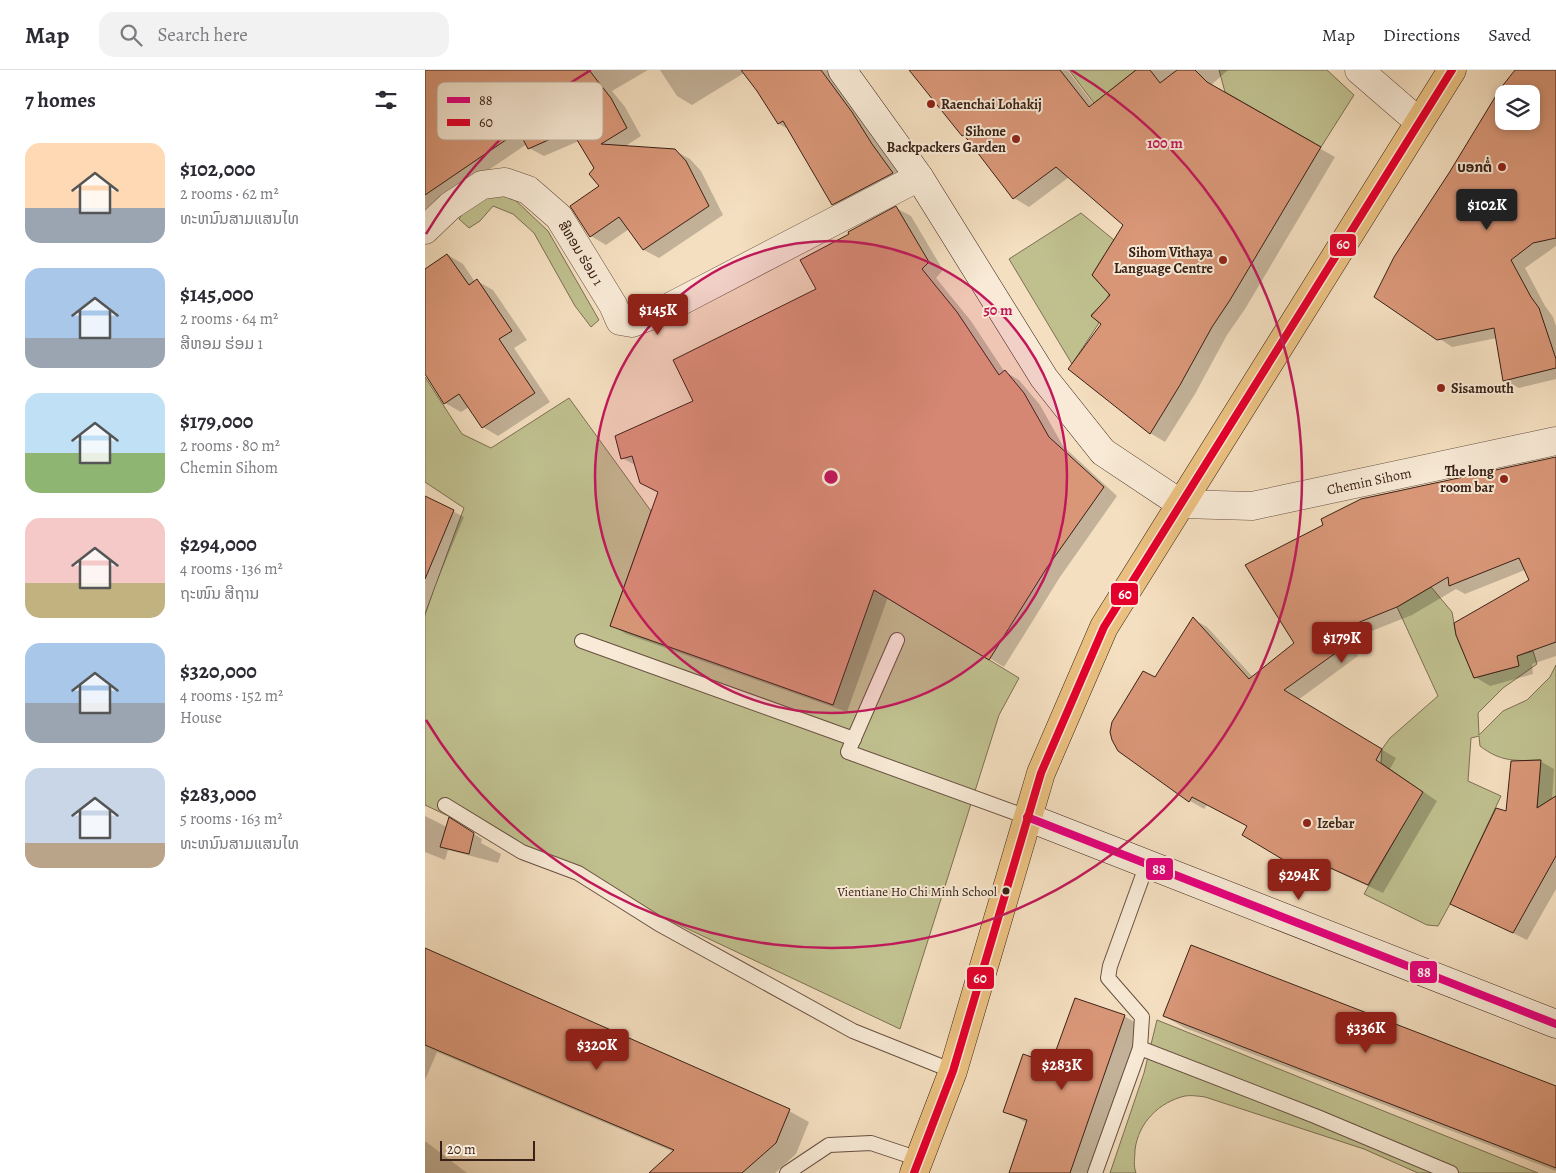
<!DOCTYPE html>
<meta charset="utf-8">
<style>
:root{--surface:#fff;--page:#f2f2f3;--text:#2b2b33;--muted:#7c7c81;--line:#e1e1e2;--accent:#8f2418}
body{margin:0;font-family:Alegreya,"Noto Sans Lao",serif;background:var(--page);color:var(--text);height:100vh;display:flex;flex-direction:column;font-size:19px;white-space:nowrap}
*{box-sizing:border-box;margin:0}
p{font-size:16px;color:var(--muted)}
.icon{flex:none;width:28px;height:28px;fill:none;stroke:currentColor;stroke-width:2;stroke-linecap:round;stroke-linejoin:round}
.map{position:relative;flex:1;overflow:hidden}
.drawer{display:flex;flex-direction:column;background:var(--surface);width:425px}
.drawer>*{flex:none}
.fabs{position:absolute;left:1070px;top:15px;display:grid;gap:10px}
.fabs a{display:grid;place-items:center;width:45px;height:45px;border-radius:10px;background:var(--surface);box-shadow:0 2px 8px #0003;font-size:25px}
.scale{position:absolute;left:15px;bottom:12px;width:95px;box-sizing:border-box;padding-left:5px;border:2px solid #3a2117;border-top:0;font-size:14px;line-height:18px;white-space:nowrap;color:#3a2117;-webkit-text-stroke:4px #f8ead6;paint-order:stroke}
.price{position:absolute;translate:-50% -42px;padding:0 11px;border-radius:5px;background:var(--accent);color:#fff;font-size:16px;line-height:32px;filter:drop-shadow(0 1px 2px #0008)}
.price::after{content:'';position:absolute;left:50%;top:30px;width:15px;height:11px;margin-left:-8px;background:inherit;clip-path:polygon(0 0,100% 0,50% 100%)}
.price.selected{background:#222;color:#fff}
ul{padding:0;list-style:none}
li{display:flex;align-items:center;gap:15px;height:125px;padding:0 25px}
li span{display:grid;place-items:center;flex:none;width:140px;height:100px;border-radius:15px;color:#555}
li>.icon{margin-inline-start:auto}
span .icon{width:60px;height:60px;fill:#fffc;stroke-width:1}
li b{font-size:21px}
h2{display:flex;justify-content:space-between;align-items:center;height:60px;padding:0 25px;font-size:21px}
header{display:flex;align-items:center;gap:30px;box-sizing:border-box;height:70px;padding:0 25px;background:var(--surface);border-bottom:1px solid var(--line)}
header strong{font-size:24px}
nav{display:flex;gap:28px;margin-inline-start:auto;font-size:18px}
.search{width:350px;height:45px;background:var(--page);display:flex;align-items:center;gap:12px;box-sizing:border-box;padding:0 18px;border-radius:15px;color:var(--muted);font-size:19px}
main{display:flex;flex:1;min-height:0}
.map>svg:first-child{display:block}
.green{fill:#c0c08f;stroke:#7d7053}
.shadow{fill:#0003;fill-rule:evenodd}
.building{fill:#d99778;stroke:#3a2117;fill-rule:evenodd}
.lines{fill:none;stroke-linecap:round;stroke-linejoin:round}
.lane-casing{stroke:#685041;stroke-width:16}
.street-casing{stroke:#685041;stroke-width:29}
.secondary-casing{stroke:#3a2117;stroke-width:29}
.highway-casing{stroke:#3a2117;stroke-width:29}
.lane{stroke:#f8ead6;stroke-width:14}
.street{stroke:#f8ead6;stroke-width:28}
.secondary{stroke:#f8ead6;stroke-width:28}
.highway{stroke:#eac080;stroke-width:28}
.bus-1-casing{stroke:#f8ead6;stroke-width:11}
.bus-2-casing{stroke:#f8ead6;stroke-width:11}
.bus-1{stroke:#e5007d;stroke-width:8}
.bus-2{stroke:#e4002b;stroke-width:8}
.ring{fill:none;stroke:#c2185b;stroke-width:2.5}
.poi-dot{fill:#8f2418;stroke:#f8ead6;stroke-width:2}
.bus-dot{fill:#3a2117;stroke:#f8ead6;stroke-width:2}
.labels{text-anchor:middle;stroke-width:4;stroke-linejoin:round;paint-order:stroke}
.bus-label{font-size:13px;fill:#3a2117;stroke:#f8ead6;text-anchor:end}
.poi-label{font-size:14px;font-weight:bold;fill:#3a2117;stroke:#f8ead6;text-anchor:end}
.street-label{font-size:14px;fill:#3a2117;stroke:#f8ead6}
.key{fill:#f8ead6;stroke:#bfae9d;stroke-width:1}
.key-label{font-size:14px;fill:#3a2117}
.centre{fill:#c2185b;stroke:#f8ead6;stroke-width:2.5}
.ring-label{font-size:15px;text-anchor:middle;font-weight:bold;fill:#c2185b;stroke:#f8ead6;stroke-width:4;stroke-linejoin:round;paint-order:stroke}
.line-badge{stroke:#f8ead6;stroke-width:2}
.badge-label{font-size:14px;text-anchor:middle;font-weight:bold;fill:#fff}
</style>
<header>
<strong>Map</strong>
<div class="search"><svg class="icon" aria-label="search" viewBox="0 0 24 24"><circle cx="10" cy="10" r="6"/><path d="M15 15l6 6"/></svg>Search here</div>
<nav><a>Map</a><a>Directions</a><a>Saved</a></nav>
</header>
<main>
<section class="drawer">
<h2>7 homes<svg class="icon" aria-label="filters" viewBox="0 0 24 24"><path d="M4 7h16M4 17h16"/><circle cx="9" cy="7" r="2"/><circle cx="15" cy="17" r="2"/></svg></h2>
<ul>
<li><span style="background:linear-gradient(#ffd9b3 65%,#9aa5b1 0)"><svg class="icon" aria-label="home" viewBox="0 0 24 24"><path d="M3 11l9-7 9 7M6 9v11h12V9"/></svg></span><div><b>$102,000</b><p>2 rooms · 62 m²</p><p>ທະຫນົນສາມແສນໄທ</p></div></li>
<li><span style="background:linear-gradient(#a9c7e8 70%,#9aa5b1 0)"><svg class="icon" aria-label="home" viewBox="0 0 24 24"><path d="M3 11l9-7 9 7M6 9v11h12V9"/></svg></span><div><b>$145,000</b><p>2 rooms · 64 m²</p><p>ສີຫອມ ຮ່ອມ 1</p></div></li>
<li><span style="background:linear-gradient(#bfe0f5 60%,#8fb573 0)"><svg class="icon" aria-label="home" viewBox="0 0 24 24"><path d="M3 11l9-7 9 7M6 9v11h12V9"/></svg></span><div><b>$179,000</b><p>2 rooms · 80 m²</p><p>Chemin Sihom</p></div></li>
<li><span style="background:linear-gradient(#f6c9c9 65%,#c2b280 0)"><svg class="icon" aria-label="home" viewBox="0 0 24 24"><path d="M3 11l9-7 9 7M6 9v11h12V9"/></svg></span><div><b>$294,000</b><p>4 rooms · 136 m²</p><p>ຖະໜົນ ສີຖານ</p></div></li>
<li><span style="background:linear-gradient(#a9c7e8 60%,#9aa5b1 0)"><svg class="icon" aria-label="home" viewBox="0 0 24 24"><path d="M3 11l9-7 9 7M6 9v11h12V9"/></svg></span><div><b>$320,000</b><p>4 rooms · 152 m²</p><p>House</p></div></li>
<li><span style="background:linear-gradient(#c9d6e8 75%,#b9a48a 0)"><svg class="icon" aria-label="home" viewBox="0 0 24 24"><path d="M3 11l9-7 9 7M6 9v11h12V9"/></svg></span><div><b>$283,000</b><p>5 rooms · 163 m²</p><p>ທະຫນົນສາມແສນໄທ</p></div></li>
</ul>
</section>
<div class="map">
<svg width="1131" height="1103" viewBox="0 0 1131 1103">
<rect width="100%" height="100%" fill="#f4dfc0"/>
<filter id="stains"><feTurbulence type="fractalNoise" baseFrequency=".004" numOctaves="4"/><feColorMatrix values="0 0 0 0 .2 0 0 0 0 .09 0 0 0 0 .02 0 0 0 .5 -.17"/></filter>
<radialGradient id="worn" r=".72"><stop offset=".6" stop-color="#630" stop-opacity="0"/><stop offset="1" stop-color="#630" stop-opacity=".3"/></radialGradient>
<!-- green -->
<g class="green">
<polygon points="644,0 711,0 669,33"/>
<polygon points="794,0 902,0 929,25 896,77 800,22"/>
<polygon points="62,122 87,127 123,161 174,250 166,257 150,236 109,163 88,144 68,136 55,151 44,158 34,149 44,133"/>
<polygon points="656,143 689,170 667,205 684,224 681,230 666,245 674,253 647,294 584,189"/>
<polygon points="0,307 37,364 66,378 144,328 226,441 185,556 449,520 594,608 574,645 475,959 0,735 0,544 39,438 0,412"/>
<path d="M1006,517L1027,542L1031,565L1049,608L1093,596L1092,586L1108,581L1112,594L1078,618L1053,643L1054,665L1078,641L1102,630L1125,607L1131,595V726L1112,738L1115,690C1090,691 1076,692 1055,676L1054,666L1046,668L1043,711L1076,726L1025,834L1013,856L1002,855L939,824L997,722L956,693L957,679L965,668L1013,626L972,537Z"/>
<path d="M732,950L1113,1103H993L939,1079L780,1027C773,1026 766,1025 760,1026C734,1032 713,1053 710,1080C710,1088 708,1095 711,1103H685L719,1003Z"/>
</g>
<!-- shadow -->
<g class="shadow">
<polygon points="0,0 223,0 187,21 200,37 216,66 199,77 250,81 265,89 276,101 298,145 234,188 219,180 204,159 181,175 166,166 176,116 171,98 154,71 119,86 104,78 102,74 31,122 0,140"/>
<polygon points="235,0 402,0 442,52 482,112 423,142 408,134 365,60 354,54 333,20 319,3 267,35 252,26"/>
<polygon points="485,0 646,0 643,1 669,35 713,0 803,0 785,16 910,87 820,239 802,265 770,324 740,372 725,363 678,254 687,225 700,155 644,107 604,137 589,128 542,67 538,65"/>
<path d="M1091,0H1131V176L1100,198L1120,236L1128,247L1131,256V309L1094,318L1080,310L1072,268L1027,277L951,226ZM1079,24H1106V51H1079Z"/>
<polygon points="471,138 486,146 518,200 511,208 546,251 579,301 594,310 615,335 638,376 692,426 635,507 579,597 463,527 422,642 201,564 187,555 234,423 216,413 212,396 197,388 269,331 393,220"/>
<polygon points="23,185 38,194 50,212 52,211 68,220 102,270 89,278 125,332 73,366 58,357 44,337 36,342 20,333 0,302 0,200"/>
<polygon points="1131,388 1131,586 1107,594 1108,604 1065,616 1050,607 1106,510 1100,500 1040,524 1031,519 987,545 924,570 933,586 873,630 971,688 965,699 1012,731 958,823 906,799 897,812 819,764 824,756 782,735 779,739 765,731 694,680 730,609 768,549 782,557 828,607"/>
<polygon points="0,427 39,447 11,514 0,547"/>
<polygon points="1115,691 1129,699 1127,730 1131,728 1131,819 1102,870 1027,833"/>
<polygon points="0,746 22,757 24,749 57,769 56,773 76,784 73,793 23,780 20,790 0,782"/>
<polygon points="0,879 364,1041 384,1052 371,1084 350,1103 226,1103 249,1082 12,982 0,1010"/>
<polygon points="699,946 715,955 663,1103 585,1103 602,1053 579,1041 627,996"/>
<polygon points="739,946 1131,1017 1131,1101 760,958"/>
<polygon points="0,1071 42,1103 0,1103"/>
</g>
<!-- building -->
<g class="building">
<polygon points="0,0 164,0 186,28 202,58 176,74 250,79 261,91 284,136 218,180 194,147 165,167 145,136 174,116 164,104 169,98 146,60 103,79 94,61 0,125"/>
<polygon points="316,0 396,0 427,42 447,74 468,103 407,135 358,51 353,54 332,21"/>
<polygon points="484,0 635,0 664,37 711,0 725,0 735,13 752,0 770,0 782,12 896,77 805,230 787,257 755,315 725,364 643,299 676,254 666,246 685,225 667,205 698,155 631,97 588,129 539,65 537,66"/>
<path d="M1090,0H1131V168L1108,173L1086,190L1106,227L1114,238L1131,289V298L1078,311L1069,258L1012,270L949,227L969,187L1024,103L1075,19ZM1079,24H1106V51H1079Z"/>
<polygon points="471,136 504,192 497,199 532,242 574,305 580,300 599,323 624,367 679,417 621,499 564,590 449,520 408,635 185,556 233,422 215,413 207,386 196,389 190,366 268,331 248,290 391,219 375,190 424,164 423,162"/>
<polygon points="22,184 44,215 52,209 87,261 74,269 110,323 57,358 34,324 19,334 0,304 0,199"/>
<polygon points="1131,387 1131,572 1092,586 1094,596 1049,608 1031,565 1029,553 1104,510 1094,488 1024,516 1023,507 972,537 910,562 919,577 859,620 957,679 951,690 998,722 943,815 890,791 882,804 817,765 822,756 767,727 764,732 693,681 687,670 685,662 687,652 718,601 730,607 768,547 824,609 869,573 820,495 898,455 896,449 936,429"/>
<polygon points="0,426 29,440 0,509"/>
<polygon points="1116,690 1112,738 1131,726 1131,786 1088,863 1025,834 1071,738 1081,741 1086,691"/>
<polygon points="24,747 49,763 44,784 15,777"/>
<polygon points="766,875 1131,1016 1131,1098 738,946"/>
<polygon points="0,878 365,1039 351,1073 317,1103 224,1103 249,1080 0,975"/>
<polygon points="650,928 700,945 645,1103 584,1103 602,1050 578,1042 598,984 626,994"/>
</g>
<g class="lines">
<!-- lane casing -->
<g class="lane-casing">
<g id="lane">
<polyline points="472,570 423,682 602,747"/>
<polyline points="157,571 429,669"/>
<polyline points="20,735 97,782 153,803 234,854 428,961 528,1001"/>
<polyline points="715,978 890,1046 1026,1103"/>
<polyline points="362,1103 404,1075 446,1073 494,1089"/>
<polyline points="670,1103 715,978 717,947 683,908 685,896 722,794"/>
</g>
</g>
<!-- street casing -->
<g class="street-casing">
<g id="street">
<polyline points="934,0 994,52"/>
<polyline points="0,160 25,136 57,115 80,112 103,120 134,147 188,235 195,251 207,253 235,242 494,107"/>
<polyline points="756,434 827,436 1131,371"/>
</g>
</g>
<!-- secondary casing -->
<g class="secondary-casing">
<g id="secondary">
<polyline points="417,0 494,107 619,308 678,382 756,434"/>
<polyline points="602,747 1131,954"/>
</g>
</g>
<!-- highway casing -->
<g class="highway-casing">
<polyline id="highway" points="489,1103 528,1001 616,703 679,557 1027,0"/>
</g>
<!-- lane -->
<use href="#lane" class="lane"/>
<!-- street -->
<use href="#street" class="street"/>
<!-- secondary -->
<use href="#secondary" class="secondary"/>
<!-- highway -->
<use href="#highway" class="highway"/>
<!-- bus-1 casing -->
<g class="bus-1-casing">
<polyline id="bus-1" points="602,747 1131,954"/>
</g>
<!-- bus-2 casing -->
<g class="bus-2-casing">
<polyline id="bus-2" points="489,1103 528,1001 616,703 679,557 1027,0"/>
</g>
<!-- bus-1 -->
<use href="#bus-1" class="bus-1"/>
<!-- bus-2 -->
<use href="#bus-2" class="bus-2"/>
</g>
<!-- distance rings -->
<circle cx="406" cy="407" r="236" fill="#c2185b" fill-opacity=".12"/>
<g class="ring">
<circle cx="406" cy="407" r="236"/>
<path d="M1 164A472 472 0 0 1 166 0M646 0A472 472 0 1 1 1 650"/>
</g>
<!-- markers -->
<g class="poi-dot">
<circle cx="506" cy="34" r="5"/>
<circle cx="591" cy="69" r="5"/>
<circle cx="1077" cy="97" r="5"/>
<circle cx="798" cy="190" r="5"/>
<circle cx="1016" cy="318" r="5"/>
<circle cx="1079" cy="409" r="5"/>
<circle cx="882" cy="753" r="5"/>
</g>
<circle class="bus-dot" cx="581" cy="821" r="4.5"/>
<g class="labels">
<!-- bus labels -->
<g class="bus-label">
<text x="572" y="826">Vientiane Ho Chi Minh School</text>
</g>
<!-- poi labels -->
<g class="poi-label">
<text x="516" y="39" text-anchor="start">Raenchai Lohakij</text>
<text x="581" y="66">Sihone<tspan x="581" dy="16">Backpackers Garden</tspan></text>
<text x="1067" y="102">ບອກຕໍ່</text>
<text x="788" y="187">Sihom Vithaya<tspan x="788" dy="16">Language Centre</tspan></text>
<text x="1026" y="323" text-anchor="start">Sisamouth</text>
<text x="1069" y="406">The long<tspan x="1069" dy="16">room bar</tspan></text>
<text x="892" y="758" text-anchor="start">Izebar</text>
</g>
<!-- street labels -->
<g class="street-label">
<text transform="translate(156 183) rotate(59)" y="5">ສີຫອມ ຮ່ອມ 1</text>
<text transform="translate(944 411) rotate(-12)" y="5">Chemin Sihom</text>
</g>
</g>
<!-- legend -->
<rect x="12" y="12" width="166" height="58" rx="8" class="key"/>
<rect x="22" y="27" width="23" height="6" fill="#e5007d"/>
<rect x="22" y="49" width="23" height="7" fill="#e4002b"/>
<g class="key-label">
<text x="54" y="35">88</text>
<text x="54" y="57">60</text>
</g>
<circle cx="406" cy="407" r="8" class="centre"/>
<g class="ring-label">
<text x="740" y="78">100 m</text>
<text x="573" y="245">50 m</text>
</g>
<g class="line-badge">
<rect x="904" y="163" width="28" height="24" rx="5" fill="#e4002b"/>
<rect x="685" y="512" width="29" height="24" rx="5" fill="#e4002b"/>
<rect x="720" y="787" width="29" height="24" rx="5" fill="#e5007d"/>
<rect x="984" y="890" width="29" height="24" rx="5" fill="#e5007d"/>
<rect x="541" y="896" width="29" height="24" rx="5" fill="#e4002b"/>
</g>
<g class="badge-label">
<text x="918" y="179">60</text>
<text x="700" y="529">60</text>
<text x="734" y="804">88</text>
<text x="999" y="907">88</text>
<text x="555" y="913">60</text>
</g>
<rect width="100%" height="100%" filter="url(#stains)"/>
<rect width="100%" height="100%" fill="url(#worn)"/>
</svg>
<div class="fabs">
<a><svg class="icon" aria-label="layers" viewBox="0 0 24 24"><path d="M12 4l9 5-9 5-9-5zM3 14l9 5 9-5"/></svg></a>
</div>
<div class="scale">20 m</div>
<b class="price selected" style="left:1062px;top:161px">$102K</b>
<b class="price" style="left:233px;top:266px">$145K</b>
<b class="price" style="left:917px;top:594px">$179K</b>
<b class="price" style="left:874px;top:831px">$294K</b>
<b class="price" style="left:941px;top:984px">$336K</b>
<b class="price" style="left:172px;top:1001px">$320K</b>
<b class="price" style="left:637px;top:1021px">$283K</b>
</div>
</main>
